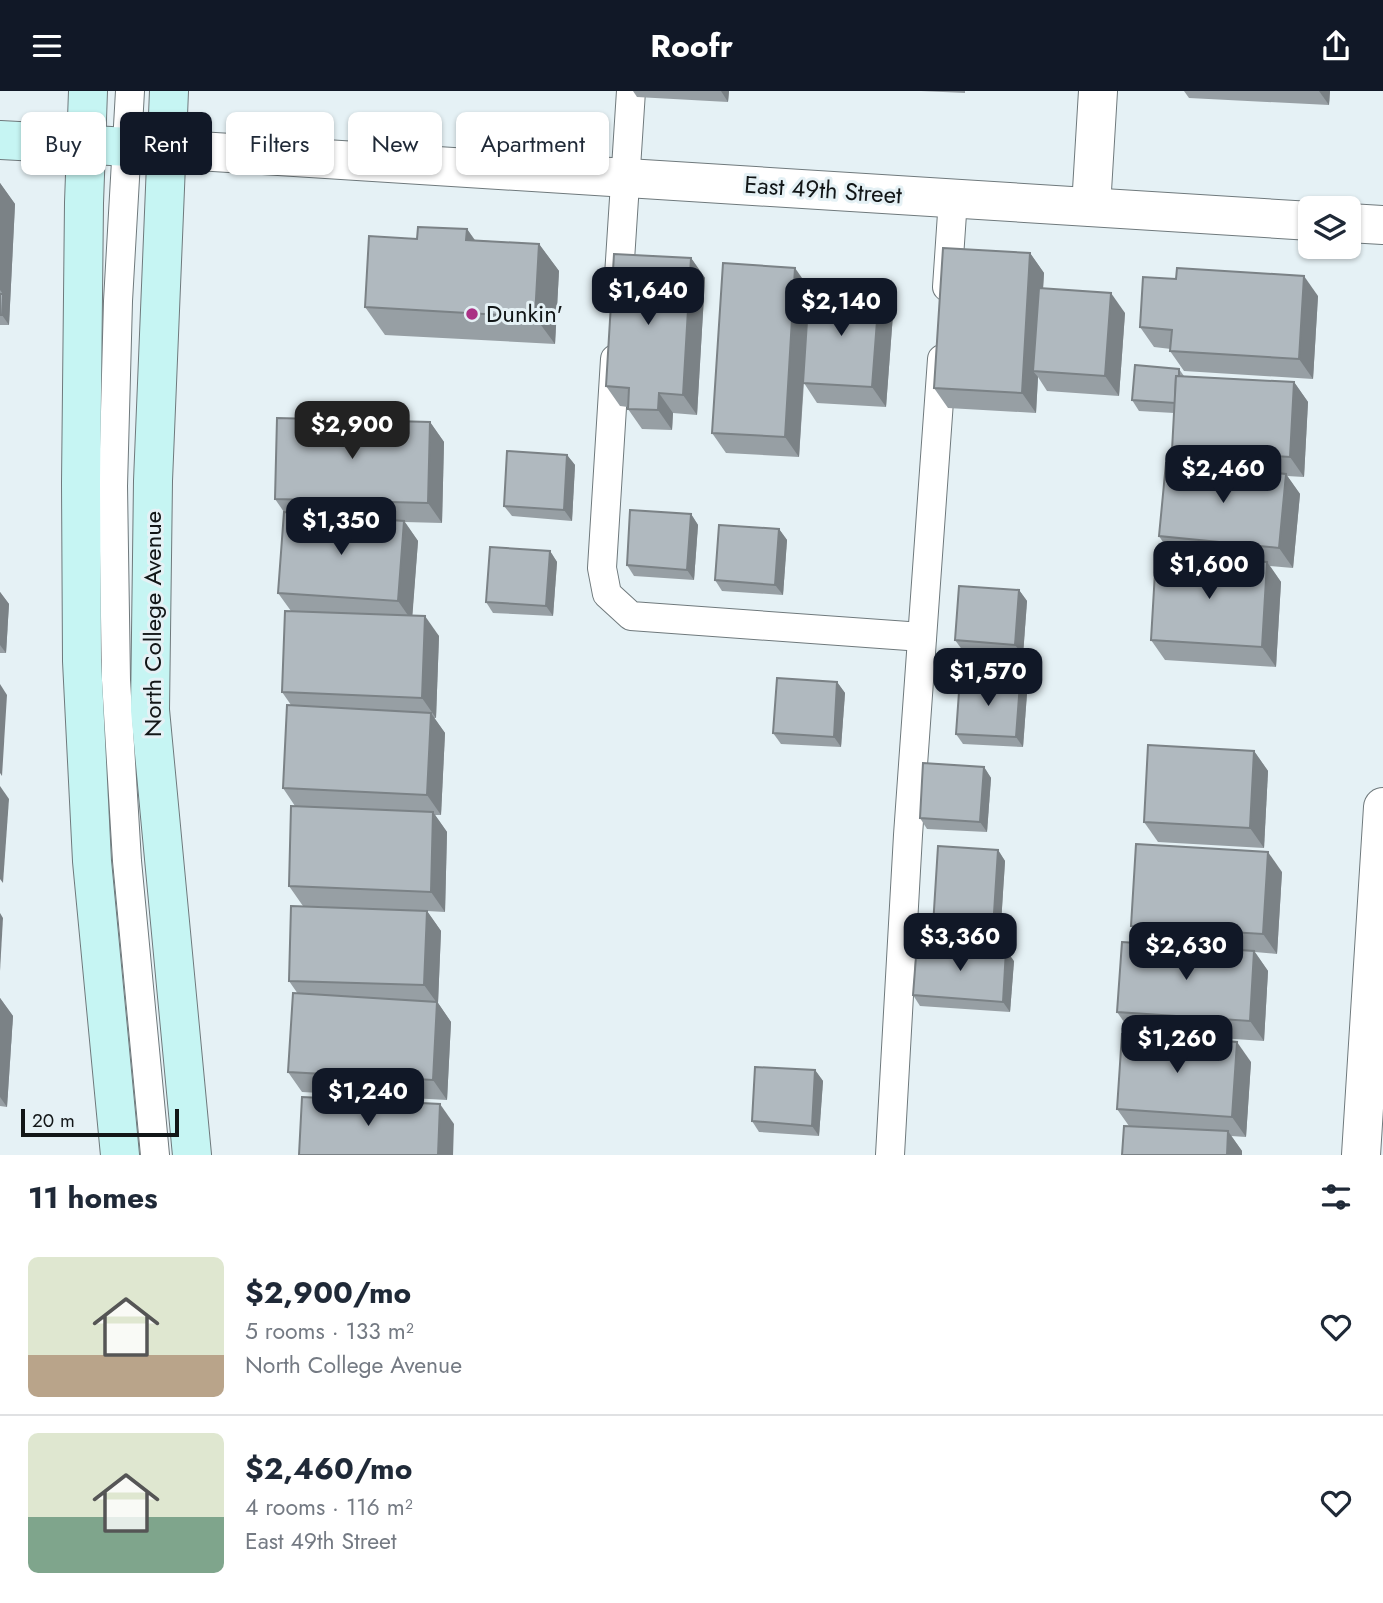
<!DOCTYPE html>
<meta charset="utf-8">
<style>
:root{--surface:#fff;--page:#f2f2f3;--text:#1f2937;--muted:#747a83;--line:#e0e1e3;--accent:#111827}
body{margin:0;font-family:Jost,sans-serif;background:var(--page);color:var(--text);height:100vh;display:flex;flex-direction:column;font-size:26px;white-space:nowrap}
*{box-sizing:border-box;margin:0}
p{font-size:23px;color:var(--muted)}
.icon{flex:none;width:38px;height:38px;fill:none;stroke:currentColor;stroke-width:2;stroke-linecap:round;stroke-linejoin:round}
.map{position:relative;height:1064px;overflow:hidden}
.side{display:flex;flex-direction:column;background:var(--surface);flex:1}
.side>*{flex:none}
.guide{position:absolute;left:21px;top:21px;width:700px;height:63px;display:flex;gap:14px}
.buttons{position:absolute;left:1298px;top:105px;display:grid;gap:14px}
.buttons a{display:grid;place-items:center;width:63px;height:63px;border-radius:10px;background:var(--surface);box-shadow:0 2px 5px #0004;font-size:35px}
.scale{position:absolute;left:21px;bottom:18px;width:158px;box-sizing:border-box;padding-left:7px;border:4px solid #121617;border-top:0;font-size:19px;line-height:24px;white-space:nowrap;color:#121617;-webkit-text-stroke:5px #e5f1f5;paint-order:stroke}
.price{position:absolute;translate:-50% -60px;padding:0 16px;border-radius:14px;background:var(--accent);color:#fff;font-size:23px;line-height:46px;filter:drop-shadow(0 2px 4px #0008)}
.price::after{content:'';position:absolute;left:50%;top:42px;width:21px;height:16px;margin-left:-10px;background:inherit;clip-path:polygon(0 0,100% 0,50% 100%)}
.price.current{background:#222;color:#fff}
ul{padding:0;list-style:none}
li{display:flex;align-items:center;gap:21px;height:175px;padding:0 28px}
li+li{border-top:2px solid var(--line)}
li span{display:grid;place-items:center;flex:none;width:196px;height:140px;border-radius:10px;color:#555}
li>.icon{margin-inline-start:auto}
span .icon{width:84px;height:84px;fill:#fffc;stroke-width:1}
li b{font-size:30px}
h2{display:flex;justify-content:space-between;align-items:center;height:84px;padding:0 28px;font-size:30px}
.tag{padding:0 24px;border-radius:10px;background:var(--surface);box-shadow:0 2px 5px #0004;font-size:24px;line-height:63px}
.tag.current{background:var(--accent);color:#fff}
header{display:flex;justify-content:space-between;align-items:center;height:91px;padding:0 28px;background:var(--accent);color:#fff;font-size:32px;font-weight:700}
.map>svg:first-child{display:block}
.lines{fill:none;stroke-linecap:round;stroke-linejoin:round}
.lane-casing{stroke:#6f797c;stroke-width:30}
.street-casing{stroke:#6f797c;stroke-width:40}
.secondary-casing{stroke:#6f797c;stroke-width:40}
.lane{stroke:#fff;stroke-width:28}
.street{stroke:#fff;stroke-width:38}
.secondary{stroke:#c6f5f3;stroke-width:38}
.wall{fill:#979fa4}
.shaded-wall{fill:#7b8286}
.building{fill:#b0b9bf;stroke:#7b8286;stroke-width:2}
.poi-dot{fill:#ab3185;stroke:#e5f1f5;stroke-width:2.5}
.labels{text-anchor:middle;stroke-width:6;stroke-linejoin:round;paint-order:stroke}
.street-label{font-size:24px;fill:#121617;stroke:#e5f1f5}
.poi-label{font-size:24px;fill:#121617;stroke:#e5f1f5;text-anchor:start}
</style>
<header><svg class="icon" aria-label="menu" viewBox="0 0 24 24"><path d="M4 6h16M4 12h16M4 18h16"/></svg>Roofr<svg class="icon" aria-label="share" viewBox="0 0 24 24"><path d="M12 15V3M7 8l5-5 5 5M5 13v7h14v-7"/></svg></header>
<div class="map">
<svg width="1383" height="1064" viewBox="0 0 1383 1064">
<rect width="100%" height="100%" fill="#e5f1f5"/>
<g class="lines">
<!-- lane casing -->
<g class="lane-casing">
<g id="lane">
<polyline points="130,0 118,210 113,395 116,589 127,770 155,1064"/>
<polyline points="947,196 953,108"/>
<polyline points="618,200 631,0"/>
<polyline points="615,268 602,477 607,503 631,525 922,546"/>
<polyline points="890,1064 908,744 942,268"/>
</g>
</g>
<!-- street casing -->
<g class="street-casing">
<g id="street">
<polyline points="166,58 1311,130"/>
<polyline points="1091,116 1098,0"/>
<polyline points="1349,132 1383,134"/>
<polyline points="1361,1064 1383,716"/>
</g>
</g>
<!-- secondary casing -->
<g class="secondary-casing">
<g id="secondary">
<polyline points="88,0 84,112 81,392 82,570 92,770 120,1064"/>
<polyline points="169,0 153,390 150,619 192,1064"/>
<polyline points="0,49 166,58"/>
</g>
</g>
<!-- lane -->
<use href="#lane" class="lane"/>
<!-- street -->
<use href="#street" class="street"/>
<!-- secondary -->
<use href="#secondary" class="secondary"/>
</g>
<!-- wall -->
<g class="wall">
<polygon points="633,0 729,0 728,11 637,6"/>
<polygon points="921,0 965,0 965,2"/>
<polygon points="1184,0 1330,0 1329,14 1189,7"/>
<polygon points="0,92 15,113 9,234 0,234"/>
<polygon points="467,138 475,149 539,153 559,180 555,253 385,244 365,216 417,148"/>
<polygon points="1030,162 1044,182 1043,197 1125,222 1119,305 1047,300 1038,286 1036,322 948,317 934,297"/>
<polygon points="691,167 705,187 697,324 673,322 672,339 642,338 628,318 628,316 620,315 606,295"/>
<polygon points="809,197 807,238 893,223 886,316 817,312 804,292 799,366 726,362 712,342"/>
<polygon points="1318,205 1313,288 1184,280 1170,260 1171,258 1154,256 1140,236"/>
<polygon points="1179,278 1184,285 1294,291 1308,311 1304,386 1287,385 1300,403 1293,477 1270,475 1281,491 1276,576 1165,569 1151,549 1172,465 1159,445 1182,373 1172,359 1174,322 1139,320 1132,309"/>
<polygon points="430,331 444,351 442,432 405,431 418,450 412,525 439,545 436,627 434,627 445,642 441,724 435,724 447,741 445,821 427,820 441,840 438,912 451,931 447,1009 302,1001 288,981 298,903 289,890 417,820 303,815 289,795 295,715 283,697 291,614 282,601 291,520 278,502 284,421 275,408"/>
<polygon points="567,364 575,374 572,430 512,425 504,415"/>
<polygon points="691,423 698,434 694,489 634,485 627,474"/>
<polygon points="779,438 787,449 783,504 722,500 715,489"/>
<polygon points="550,460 557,471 553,525 493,522 486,511"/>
<polygon points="1019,499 1027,510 1023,564 963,560 955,549"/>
<polygon points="0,501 9,513 6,562 0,562"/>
<polygon points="837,591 845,602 841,656 781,653 773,642"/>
<polygon points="1027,602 1023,656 963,653 956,643"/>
<polygon points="1254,660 1268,680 1264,757 1158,751 1144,731"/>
<polygon points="984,676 991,687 987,741 927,738 920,727"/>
<polygon points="998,759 1005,770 1000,848 940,845 933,835"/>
<polygon points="1282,781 1277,863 1255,861 1268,880 1264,950 1131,941 1117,921 1143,853 1131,835"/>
<polygon points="1014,870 1010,921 920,915 913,904"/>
<polygon points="0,907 13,925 7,1016 0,1015"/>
<polygon points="1251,971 1246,1046 1231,1045 1242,1060 1129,1035 1117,1018"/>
<polygon points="815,979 823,990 819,1045 759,1041 752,1030"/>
</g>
<!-- shaded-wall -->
<g class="shaded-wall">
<polygon points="721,0 729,0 728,11"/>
<polygon points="1319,0 1330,0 1329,14"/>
<polygon points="0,92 15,113 9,234 2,224 3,203 0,199"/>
<polygon points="467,138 486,166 466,149"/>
<polygon points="539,153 559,180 555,253 535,226"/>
<polygon points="1030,162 1044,182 1038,280 1033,280 1038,286 1036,322 1022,302"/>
<polygon points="691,167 705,187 697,324 683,304"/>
<polygon points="795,177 809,197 799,366 785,346"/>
<polygon points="1304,185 1318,205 1313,288 1299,268"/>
<polygon points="1111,202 1125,222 1119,305 1105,285"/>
<polygon points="879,203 893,223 886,316 872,296"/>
<polygon points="1294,291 1308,311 1304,386 1290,366"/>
<polygon points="659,302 673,322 672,339 658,319"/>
<polygon points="430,331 444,351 442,432 428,412"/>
<polygon points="567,364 575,374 572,430 564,419"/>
<polygon points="1286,383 1300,403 1293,477 1279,457"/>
<polygon points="691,423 698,434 694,489 687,479"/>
<polygon points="404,430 418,450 412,530 398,510"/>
<polygon points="779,438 787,449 783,504 775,494"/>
<polygon points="550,460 557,471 553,525 546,515"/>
<polygon points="1267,471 1281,491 1276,576 1262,556"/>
<polygon points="1019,499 1027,510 1023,564 1015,554"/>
<polygon points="0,501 9,513 6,562 0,554"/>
<polygon points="425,525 439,545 436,627 422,607"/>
<polygon points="837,591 845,602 841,656 834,646"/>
<polygon points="1020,592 1027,602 1023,656 1016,646"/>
<polygon points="0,593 7,604 2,685 0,682"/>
<polygon points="431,622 445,642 441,724 427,704"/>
<polygon points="1254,660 1268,680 1264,757 1250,737"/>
<polygon points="984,676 991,687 987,741 980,731"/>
<polygon points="0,695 9,708 3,792 0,788"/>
<polygon points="433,721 447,741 445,821 431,801"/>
<polygon points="998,759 1005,770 1000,848 993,838"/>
<polygon points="1268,761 1282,781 1277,863 1263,843"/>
<polygon points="427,820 441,840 438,912 451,931 447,1009 433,989 437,912 424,894"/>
<polygon points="0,822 3,827 0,880"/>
<polygon points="1006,859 1014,870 1010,921 1003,911"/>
<polygon points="1254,860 1268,880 1264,950 1250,930"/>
<polygon points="0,907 13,925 7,1016 0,1006"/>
<polygon points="1237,951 1251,971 1246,1046 1232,1026"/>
<polygon points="815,979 823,990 819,1045 812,1035"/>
<polygon points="440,1013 454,1033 453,1064 438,1064"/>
<polygon points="1228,1040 1242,1060 1242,1064 1227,1064"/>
</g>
<!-- building -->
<g class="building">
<polygon points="418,136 467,138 466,149 539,153 535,226 365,216 369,145 417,148"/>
<polygon points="943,157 1030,162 1022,302 934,297"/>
<polygon points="614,163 691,167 683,304 659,302 658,319 628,318 629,297 606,295"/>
<polygon points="723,172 795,177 785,346 712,342"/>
<polygon points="1177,177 1304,185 1299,268 1170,260 1172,239 1140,236 1143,186 1176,188"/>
<polygon points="1039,197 1111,202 1105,285 1033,280"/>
<polygon points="809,199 879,203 872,296 803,292"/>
<polygon points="0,203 3,203 2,224 0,224"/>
<polygon points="1135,274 1179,278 1179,285 1176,285 1175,312 1132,309"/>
<polygon points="1176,285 1294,291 1290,366 1172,359"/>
<polygon points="277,327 430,331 428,412 275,408"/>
<polygon points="507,360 567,364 564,419 504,415"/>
<polygon points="1166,372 1286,383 1279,457 1159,445"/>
<polygon points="630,419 691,423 687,479 627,474"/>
<polygon points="284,421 404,430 398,510 278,502"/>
<polygon points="719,434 779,438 775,494 715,489"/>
<polygon points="490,456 550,460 546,515 486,511"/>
<polygon points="1156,464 1267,471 1262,556 1151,549"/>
<polygon points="959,495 1019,499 1015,554 955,549"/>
<polygon points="285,520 425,525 422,607 282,601"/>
<polygon points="777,587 837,591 834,646 773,642"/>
<polygon points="960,587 1020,592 1016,646 956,643"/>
<polygon points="287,614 431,622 427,704 283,697"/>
<polygon points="1148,654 1254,660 1250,737 1144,731"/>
<polygon points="923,672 984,676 980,731 920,727"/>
<polygon points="291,715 433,721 431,801 289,795"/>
<polygon points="1136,753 1268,761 1263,843 1131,835"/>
<polygon points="938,755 998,759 993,838 933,835"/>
<polygon points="291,815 427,820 424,894 289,890"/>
<polygon points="1122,851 1254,860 1250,930 1117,921"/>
<polygon points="917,853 1006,859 1003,911 913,904"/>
<polygon points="293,902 437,911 433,989 288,981"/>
<polygon points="1122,943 1237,951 1232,1026 1117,1018"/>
<polygon points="755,976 815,979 812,1035 752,1030"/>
<polygon points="302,1006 440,1013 438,1064 299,1064"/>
<polygon points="1124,1035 1228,1040 1227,1064 1122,1064"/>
</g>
<!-- markers -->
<circle class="poi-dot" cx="472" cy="223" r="7"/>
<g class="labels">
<!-- street labels -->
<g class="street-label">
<text transform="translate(823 99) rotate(4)" y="8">East 49th Street</text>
<text transform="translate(153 533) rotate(-90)" y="8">North College Avenue</text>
</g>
<!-- poi labels -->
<g class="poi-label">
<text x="486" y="231">Dunkin'</text>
</g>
</g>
</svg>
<div class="buttons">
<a><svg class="icon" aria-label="layers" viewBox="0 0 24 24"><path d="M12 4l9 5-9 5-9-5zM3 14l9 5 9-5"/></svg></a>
</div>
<div class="scale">20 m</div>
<b class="price" style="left:648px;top:236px">$1,640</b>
<b class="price" style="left:841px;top:247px">$2,140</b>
<b class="price current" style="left:352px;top:370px">$2,900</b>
<b class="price" style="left:1223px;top:414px">$2,460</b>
<b class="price" style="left:341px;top:466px">$1,350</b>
<b class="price" style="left:1209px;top:510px">$1,600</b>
<b class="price" style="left:988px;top:617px">$1,570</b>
<b class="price" style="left:960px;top:882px">$3,360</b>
<b class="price" style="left:1186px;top:891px">$2,630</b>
<b class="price" style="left:1177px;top:984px">$1,260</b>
<b class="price" style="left:368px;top:1037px">$1,240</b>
<div class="guide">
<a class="tag">Buy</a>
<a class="tag current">Rent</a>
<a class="tag">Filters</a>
<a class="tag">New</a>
<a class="tag">Apartment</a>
</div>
</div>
<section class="side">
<h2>11 homes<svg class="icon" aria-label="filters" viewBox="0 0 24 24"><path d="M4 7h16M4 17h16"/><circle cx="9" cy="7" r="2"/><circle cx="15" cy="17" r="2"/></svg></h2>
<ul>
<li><span style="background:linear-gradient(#dfe7d0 70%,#b9a48a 0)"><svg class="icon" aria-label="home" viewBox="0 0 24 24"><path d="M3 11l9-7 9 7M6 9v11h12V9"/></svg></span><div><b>$2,900/mo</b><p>5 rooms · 133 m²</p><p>North College Avenue</p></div><svg class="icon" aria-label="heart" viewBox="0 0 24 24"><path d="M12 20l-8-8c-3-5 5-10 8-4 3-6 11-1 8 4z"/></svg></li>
<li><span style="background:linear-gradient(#dfe7d0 60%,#7fa58c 0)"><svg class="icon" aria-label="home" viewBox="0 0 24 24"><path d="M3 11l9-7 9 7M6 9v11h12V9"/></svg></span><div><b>$2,460/mo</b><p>4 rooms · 116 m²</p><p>East 49th Street</p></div><svg class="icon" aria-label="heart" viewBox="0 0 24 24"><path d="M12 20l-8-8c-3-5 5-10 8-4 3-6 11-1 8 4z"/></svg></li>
</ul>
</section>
